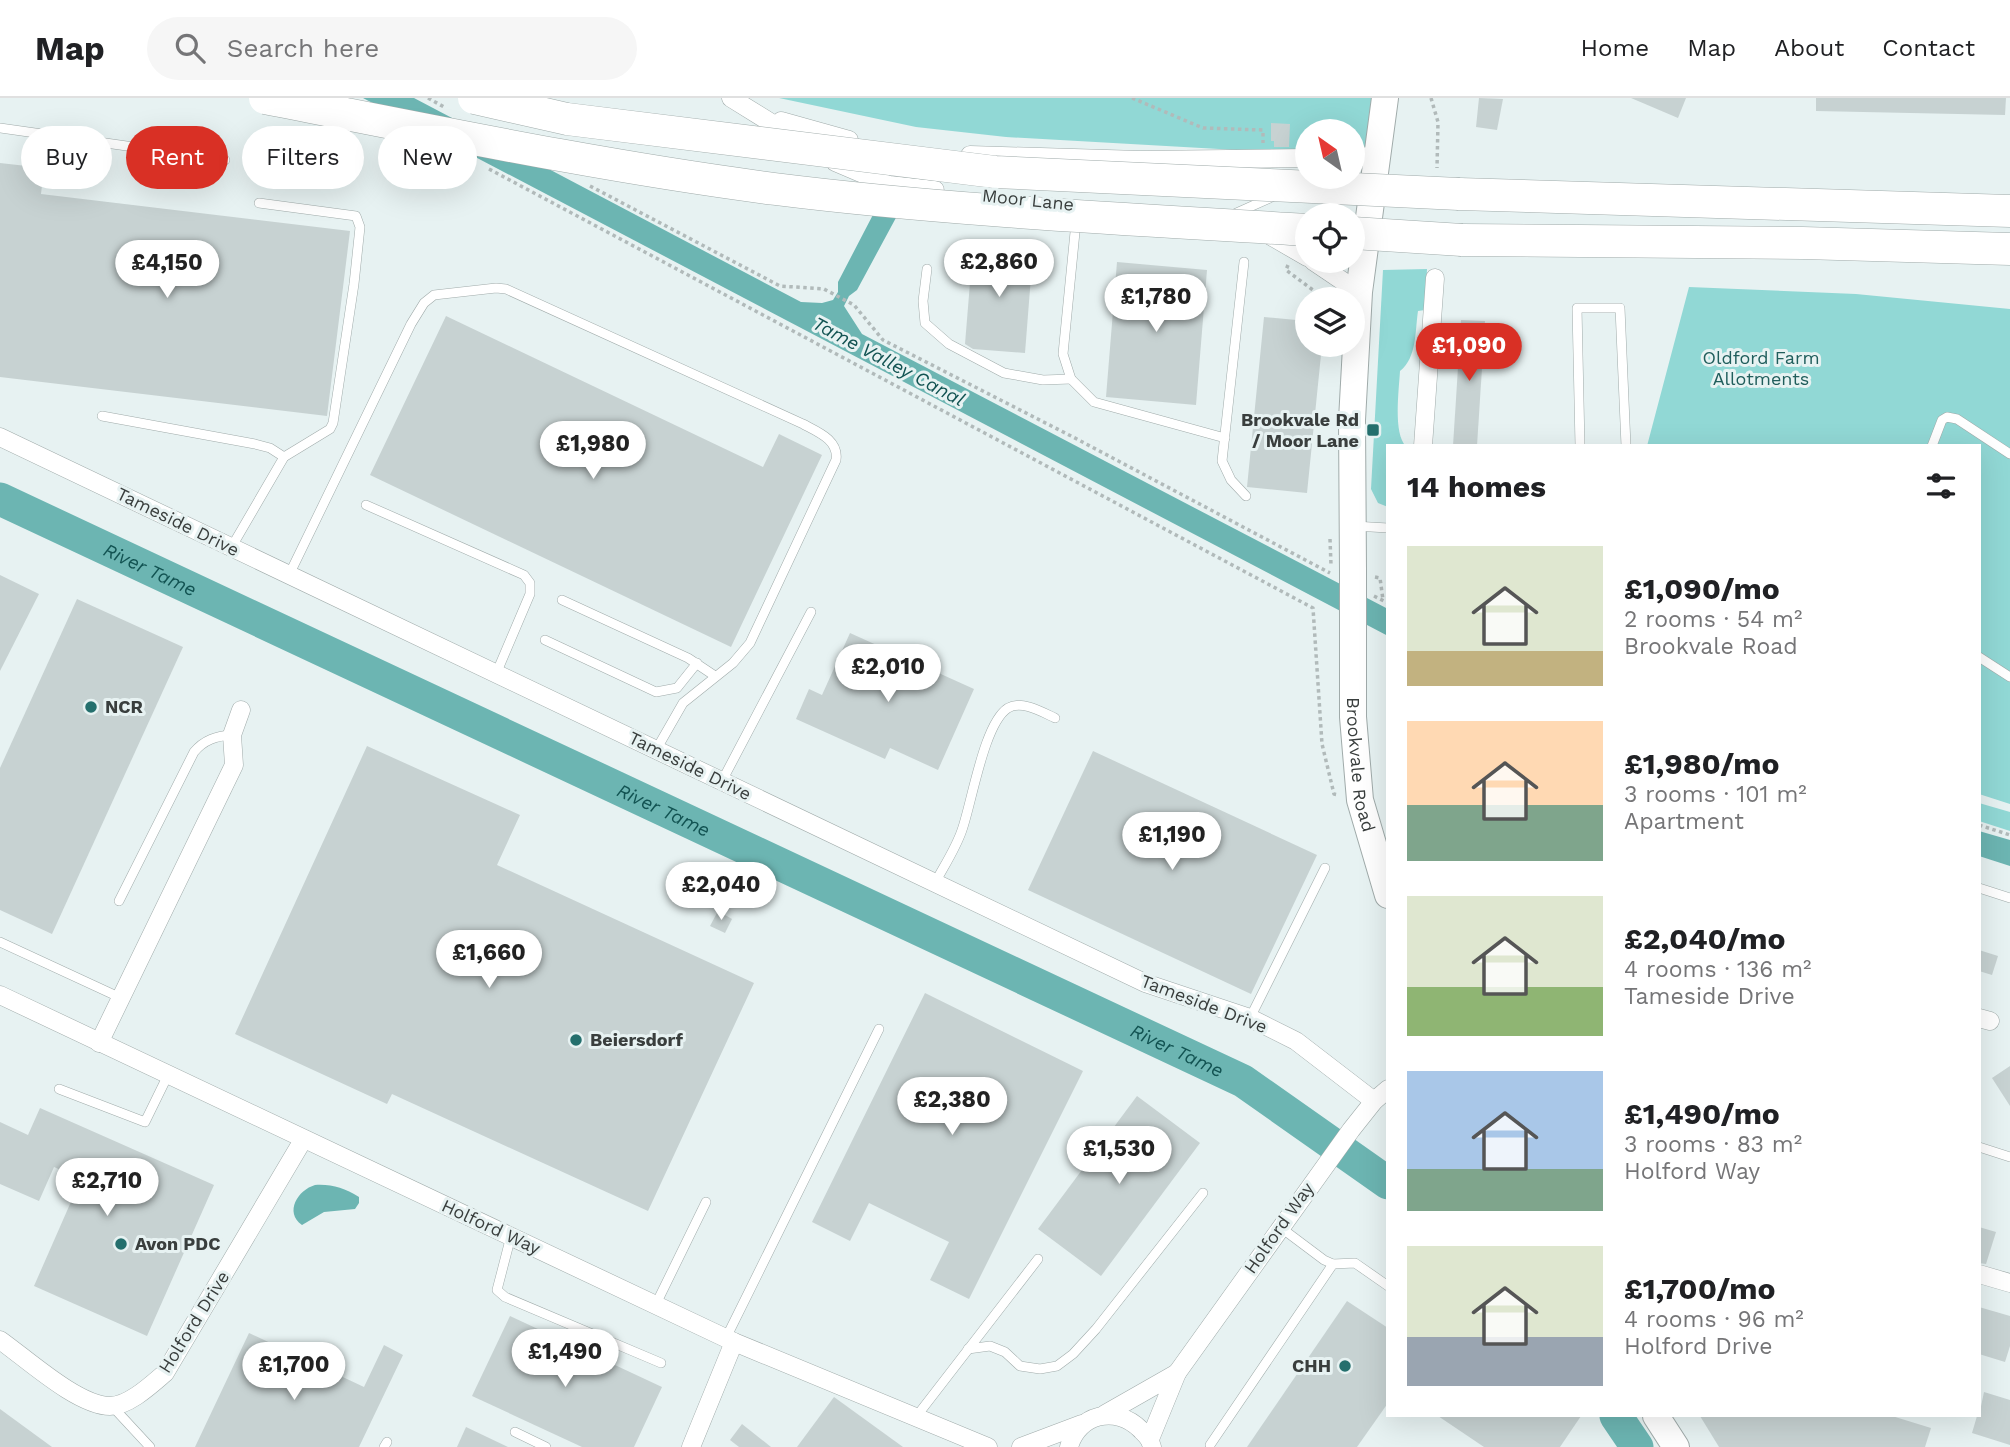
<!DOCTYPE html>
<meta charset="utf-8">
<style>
:root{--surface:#fff;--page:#f6f6f6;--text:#202124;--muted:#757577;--line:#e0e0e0;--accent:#d93025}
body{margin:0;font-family:"Work Sans",sans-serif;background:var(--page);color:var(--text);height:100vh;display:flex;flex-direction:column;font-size:26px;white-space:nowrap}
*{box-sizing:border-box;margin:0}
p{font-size:23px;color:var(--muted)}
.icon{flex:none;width:38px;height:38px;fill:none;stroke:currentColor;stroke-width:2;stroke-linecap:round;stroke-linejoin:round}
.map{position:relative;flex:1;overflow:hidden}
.side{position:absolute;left:1386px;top:346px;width:595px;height:973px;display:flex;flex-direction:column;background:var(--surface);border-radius:0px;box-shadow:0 7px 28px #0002}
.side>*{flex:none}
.banner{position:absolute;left:21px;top:28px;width:665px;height:63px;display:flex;gap:14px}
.needle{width:46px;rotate:326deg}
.buttons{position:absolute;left:1295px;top:21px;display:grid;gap:14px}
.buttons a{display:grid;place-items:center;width:70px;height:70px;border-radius:50%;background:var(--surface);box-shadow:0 7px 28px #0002;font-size:35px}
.price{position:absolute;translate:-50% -60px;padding:0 16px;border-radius:24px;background:#fff;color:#222;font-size:23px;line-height:46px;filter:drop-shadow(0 2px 4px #0008)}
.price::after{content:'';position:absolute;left:50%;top:42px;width:21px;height:16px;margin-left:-10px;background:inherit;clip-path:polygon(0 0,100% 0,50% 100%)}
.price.active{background:var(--accent);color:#fff}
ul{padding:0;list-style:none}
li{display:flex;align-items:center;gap:21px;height:175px;padding:0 21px}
li span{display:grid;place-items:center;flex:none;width:196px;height:140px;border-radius:0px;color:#555}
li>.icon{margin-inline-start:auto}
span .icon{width:84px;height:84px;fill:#fffc;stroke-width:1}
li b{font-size:30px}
h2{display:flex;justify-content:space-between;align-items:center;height:84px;padding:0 21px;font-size:30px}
.pill{padding:0 24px;border-radius:32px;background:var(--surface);box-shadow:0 7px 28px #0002;font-size:24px;line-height:63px}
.pill.active{background:var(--accent);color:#fff}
header{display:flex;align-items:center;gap:42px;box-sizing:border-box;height:98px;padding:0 35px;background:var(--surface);border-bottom:2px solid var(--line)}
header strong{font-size:33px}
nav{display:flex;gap:38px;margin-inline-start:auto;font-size:24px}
.search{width:490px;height:63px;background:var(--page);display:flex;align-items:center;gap:18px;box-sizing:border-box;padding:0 24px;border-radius:38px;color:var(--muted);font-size:26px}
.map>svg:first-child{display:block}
.green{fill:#91d8d5}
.water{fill:#6cb5b2}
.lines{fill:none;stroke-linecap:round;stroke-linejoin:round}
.river{stroke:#6cb5b2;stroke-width:33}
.building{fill:#c7d2d2}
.service-casing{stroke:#a0abaa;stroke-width:10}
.minor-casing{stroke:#a0abaa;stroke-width:19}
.primary-casing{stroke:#a0abaa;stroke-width:28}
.motorway-casing{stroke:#a0abaa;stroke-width:33}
.path{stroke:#b1baba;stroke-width:3.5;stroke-dasharray:3.5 3.5;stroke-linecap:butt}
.service{stroke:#fff;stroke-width:9}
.minor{stroke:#fff;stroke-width:18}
.primary{stroke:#fff;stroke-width:26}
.motorway{stroke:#fff;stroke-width:32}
.primary-bridge-casing{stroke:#a0abaa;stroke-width:28;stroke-linecap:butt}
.motorway-bridge-casing{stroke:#a0abaa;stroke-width:33;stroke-linecap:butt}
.path-bridge{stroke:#b1baba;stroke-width:3.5;stroke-dasharray:3.5 3.5;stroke-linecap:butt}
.primary-bridge{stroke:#fff;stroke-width:26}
.motorway-bridge{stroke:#fff;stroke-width:32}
.poi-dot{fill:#246f6d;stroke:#e7f2f2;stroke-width:2.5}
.labels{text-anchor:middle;stroke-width:6;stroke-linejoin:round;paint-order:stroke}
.street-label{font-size:18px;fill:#393e3d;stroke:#e7f2f2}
.park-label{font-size:18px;fill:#205e5c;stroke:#e7f2f2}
.poi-label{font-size:18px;font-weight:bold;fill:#393e3d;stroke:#e7f2f2;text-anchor:start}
.water-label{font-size:19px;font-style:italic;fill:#125352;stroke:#e7f2f2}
</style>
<header>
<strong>Map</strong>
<div class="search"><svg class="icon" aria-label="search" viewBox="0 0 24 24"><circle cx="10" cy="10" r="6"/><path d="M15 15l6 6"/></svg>Search here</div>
<nav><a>Home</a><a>Map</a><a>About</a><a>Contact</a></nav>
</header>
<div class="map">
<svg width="2010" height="1349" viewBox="0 0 2010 1349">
<rect width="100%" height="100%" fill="#e7f2f2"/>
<!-- green -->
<g class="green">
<polygon points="779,0 1375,0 1372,54 1353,54 1353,33 1307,33 1307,56 1006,39 916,29"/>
<path d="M1427,171L1425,212L1418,213C1415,233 1417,260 1400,273C1399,291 1393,336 1406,348H1388V409L1378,405L1371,391L1383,172Z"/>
<polygon points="1689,189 1856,196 2010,211 2010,706 1979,696 1979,348 1647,348"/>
<polygon points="1979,705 2010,714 2010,733 1979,723"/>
</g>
<!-- water -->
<g class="water">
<polygon points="363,0 414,0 801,204 822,205 833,202 838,194 838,184 877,109 898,116 857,192 849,198 844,208 862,236 1388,511 1388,538"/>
<polygon points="1979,733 2010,742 2010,768 1979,758"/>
<path d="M315,1087C332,1086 344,1090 359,1099V1105L355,1111L324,1114L302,1127C284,1114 298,1092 315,1087Z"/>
</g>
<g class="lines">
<!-- river -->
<g class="river">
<path id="s1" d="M0,401L1243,983L1388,1085"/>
<polyline points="1616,1318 1637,1349"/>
</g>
</g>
<!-- building -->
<g class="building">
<polygon points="1479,0 1503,1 1497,32 1476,29"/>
<polygon points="1631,0 1686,0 1678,20"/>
<polygon points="1816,0 2006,0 2005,17 1816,13"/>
<polygon points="1271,25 1290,26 1289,49 1274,49 1274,43 1271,43"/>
<polygon points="0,65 44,70 41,96 350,133 327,318 0,279"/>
<polygon points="973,148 1033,153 1025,255 973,251 965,246"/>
<polygon points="1117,164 1207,172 1196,307 1106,299"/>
<polygon points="446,218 763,369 779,336 822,357 731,549 370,377"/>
<polygon points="1264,219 1307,223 1307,247 1322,247 1307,395 1247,389"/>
<polygon points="1461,222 1485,223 1477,348 1453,348"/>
<polygon points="0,477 39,496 0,573"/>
<polygon points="77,501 183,549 52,836 0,812 0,670"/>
<polygon points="850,535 974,591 938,672 890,650 885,661 796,621 809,591 822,597"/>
<polygon points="367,648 520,717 497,767 754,885 648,1113 392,996 387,1006 235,936"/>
<polygon points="1093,653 1317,757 1251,896 1028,792"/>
<polygon points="718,813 732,821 725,835 710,828"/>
<polygon points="1979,852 1998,858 1992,877 1979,873"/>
<polygon points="925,895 1083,973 969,1201 930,1182 949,1144 869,1105 850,1143 812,1124"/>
<polygon points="2010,968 2010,1008 1992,980"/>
<polygon points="1137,998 1200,1045 1101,1178 1038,1131"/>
<polygon points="40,1010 214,1087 147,1238 34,1188 81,1081 54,1069 39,1103 0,1086 0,1024 28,1037"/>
<polygon points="1979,1129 1996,1134 1986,1166 1979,1165"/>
<polygon points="1347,1203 1388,1230 1388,1305 1357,1349 1247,1349"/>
<polygon points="1979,1209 2010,1218 2010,1248 2005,1264 1979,1256"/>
<polygon points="510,1218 662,1289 634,1349 582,1349 472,1298"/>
<polygon points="249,1235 364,1289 384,1247 403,1257 359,1349 195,1349"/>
<polygon points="1984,1294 2010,1302 2010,1347 1972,1335 1977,1318 1979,1318"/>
<polygon points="834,1299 903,1349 797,1349"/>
<polygon points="0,1311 52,1349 0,1349"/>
<polygon points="1438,1318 1581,1318 1560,1349 1484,1349"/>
<polygon points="1700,1318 1892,1318 1931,1330 1925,1349 1719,1349"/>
<polygon points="742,1326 771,1349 739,1349 730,1342"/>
<polygon points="466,1329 508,1349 457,1349"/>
</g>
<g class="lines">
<!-- service casing -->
<g class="service-casing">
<g id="service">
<polyline points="0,30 225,62"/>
<polyline points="1234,116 1272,99"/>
<polyline points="1076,124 1063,256 1071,281 1094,304 1225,340"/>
<polyline points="1244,164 1222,363 1231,382 1246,398"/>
<polyline points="927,171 923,203 925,225 949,246 1004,275 1043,282 1071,281"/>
<polyline points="102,318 255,346 270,350 284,359"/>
<polyline points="1580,348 1577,210 1620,210 1626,348"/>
<polyline points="1932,348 1942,322 1947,319 1957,321 2010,356"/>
<polyline points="366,407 524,477 530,485 530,496 496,576"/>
<polyline points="1354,428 1388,430"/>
<polyline points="231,450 284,359 330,331 333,325 354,186 360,129 356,118 259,105"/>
<path d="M289,477L411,226L424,205L434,197L496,190L506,191L803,326C818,334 839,342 836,362L750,545L733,565L683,605L656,652"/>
<polyline points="562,502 688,560 715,578"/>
<polyline points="545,542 656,594 677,590 697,565"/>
<polyline points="1979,559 2010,579"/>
<polyline points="722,683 811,514"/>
<path d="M935,785C944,768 956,750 962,732C972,704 984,625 1008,610C1022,602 1042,614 1055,620"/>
<polyline points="1979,790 2010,800"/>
<path d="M119,803L194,654C204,642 216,638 232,637"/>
<polyline points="0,844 121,900"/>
<polyline points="1250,920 1325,770"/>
<polyline points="59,991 145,1024 168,977"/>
<polyline points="1979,1049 2010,1059"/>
<polyline points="1280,1129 1324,1162 1333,1166 1355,1165 1388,1188"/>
<polyline points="511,1138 497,1192 505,1199 661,1265"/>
<polyline points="656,1206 706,1104"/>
<polyline points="726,1240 879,931"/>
<polyline points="968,1251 990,1248 1005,1254 1020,1268 1040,1271 1057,1268 1073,1256 1096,1231 1203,1095"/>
<polyline points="112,1308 150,1349"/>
<polyline points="916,1319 1038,1161"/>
<polyline points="515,1334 546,1349"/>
<polyline points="1210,1347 1333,1166"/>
<polyline points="384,1349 387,1344"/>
</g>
</g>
<!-- minor casing -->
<g class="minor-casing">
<g id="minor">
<polyline points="731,0 802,44"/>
<polyline points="781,23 849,42"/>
<polyline points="970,57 1140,62 1307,60"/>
<polyline points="1353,59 1377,58"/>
<polyline points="835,64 889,87 935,92"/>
<polyline points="1269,137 1307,159"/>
<polyline points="1313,163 1359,194"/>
<polyline points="0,339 1145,885 1250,920 1296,943 1374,1003"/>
<polyline points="1423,348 1435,180"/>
<polyline points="0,897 734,1244 988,1349"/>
<polyline points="1979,920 1990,923"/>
<polyline points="99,945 234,667 232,637 241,612"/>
<polyline points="1979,1176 2010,1185"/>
<path d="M0,1242C27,1261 78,1308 110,1308C129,1308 152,1286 165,1275L303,1042"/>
<polyline points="1177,1275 1351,1032 1374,1003 1388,991"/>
<polyline points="1105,1316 1177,1275 1150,1341"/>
<polyline points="691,1349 734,1244"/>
<polyline points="1021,1349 1082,1326"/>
<path d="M1069,1349C1078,1316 1116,1307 1140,1331C1146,1337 1150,1340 1152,1349"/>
</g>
</g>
<!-- primary casing -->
<g class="primary-casing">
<g id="primary">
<polyline points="1353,473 1352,322 1359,194 1385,0"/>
<path id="s2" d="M1353,532V619L1360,702L1388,797"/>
<polyline points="1656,1318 1676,1349"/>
</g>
</g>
<!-- motorway casing -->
<g class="motorway-casing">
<g id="motorway">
<polyline points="1459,96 2010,113"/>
<polyline points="1462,142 1803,145 2010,151"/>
</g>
</g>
<!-- path -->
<g class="path">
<polyline points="428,0 444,9"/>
<polyline points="1132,0 1203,30 1263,32 1263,45"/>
<polyline points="1431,0 1438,24 1437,70"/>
<polyline points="489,71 1313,510 1322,646 1334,696 1339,697"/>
<polyline points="590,88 780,188 824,191 854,207 883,242 1073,339 1330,475"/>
<polyline points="1288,167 1286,172 1325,201"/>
<polyline points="1375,479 1380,480 1383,502"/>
<polyline points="1374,498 1388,505"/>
<polyline points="1979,727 2010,737"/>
</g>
<!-- service -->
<use href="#service" class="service"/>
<!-- minor -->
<use href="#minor" class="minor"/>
<!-- primary -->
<use href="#primary" class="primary"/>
<!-- motorway -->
<use href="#motorway" class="motorway"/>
<!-- primary-bridge casing -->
<g class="primary-bridge-casing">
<polyline id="primary-bridge" points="1353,532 1353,473"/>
</g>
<!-- motorway-bridge casing -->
<g class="motorway-bridge-casing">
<g id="motorway-bridge">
<path d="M265,0C434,33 604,69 775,91C951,113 1130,121 1307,132"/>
<polyline points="474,0 567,21 995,74 1459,96"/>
<polyline points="1353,135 1462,142"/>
</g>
</g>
<!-- path-bridge -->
<polyline class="path-bridge" points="1330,441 1331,467"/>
<!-- primary-bridge -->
<use href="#primary-bridge" class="primary-bridge"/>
<!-- motorway-bridge -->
<use href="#motorway-bridge" class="motorway-bridge"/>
</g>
<!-- markers -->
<g class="poi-dot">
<rect x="1366" y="325" width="14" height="14" rx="3.5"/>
<circle cx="91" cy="609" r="7"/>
<circle cx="576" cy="942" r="7"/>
<circle cx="121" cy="1146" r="7"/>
<circle cx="1345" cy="1268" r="7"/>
</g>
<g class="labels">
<!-- street labels -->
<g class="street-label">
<text transform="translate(1028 102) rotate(6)" y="6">Moor Lane</text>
<text transform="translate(178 424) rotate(26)" y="6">Tameside Drive</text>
<text dy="6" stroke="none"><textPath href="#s2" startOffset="135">Brookvale Road</textPath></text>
<text transform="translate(690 668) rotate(26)" y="6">Tameside Drive</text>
<text transform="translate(1204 906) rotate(21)" y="6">Tameside Drive</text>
<text transform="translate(491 1129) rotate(25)" y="6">Holford Way</text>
<text transform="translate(1279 1130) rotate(-55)" y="6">Holford Way</text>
<text transform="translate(194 1224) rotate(-58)" y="6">Holford Drive</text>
</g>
<!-- park labels -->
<g class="park-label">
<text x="1761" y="266">Oldford Farm<tspan x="1761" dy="21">Allotments</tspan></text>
</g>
<!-- poi labels -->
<g class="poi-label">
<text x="1359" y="328" text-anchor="end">Brookvale Rd<tspan x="1359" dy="21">/ Moor Lane</tspan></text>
<text x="105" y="615">NCR</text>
<text x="590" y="948">Beiersdorf</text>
<text x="135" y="1152">Avon PDC</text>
<text x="1331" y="1274" text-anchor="end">CHH</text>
</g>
<!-- water labels -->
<g class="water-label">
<text transform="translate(889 263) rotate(28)" y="7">Tame Valley Canal</text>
<text dy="7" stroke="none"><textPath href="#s1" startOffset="166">River Tame</textPath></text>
<text dy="7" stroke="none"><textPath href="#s1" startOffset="733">River Tame</textPath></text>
<text dy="7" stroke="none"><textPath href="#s1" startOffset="1300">River Tame</textPath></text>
</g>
</g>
</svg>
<div class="buttons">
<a><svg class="needle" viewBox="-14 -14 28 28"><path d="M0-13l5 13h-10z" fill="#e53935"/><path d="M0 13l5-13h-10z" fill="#757577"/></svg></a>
<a><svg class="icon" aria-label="locate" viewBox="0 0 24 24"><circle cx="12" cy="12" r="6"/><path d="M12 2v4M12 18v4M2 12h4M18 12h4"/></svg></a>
<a><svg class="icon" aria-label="layers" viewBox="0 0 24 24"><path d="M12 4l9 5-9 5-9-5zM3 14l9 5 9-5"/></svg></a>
</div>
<b class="price" style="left:999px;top:201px">£2,860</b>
<b class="price" style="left:167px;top:202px">£4,150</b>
<b class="price" style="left:1156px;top:236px">£1,780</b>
<b class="price active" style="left:1469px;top:285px">£1,090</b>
<b class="price" style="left:593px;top:383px">£1,980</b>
<b class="price" style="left:888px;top:606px">£2,010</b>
<b class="price" style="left:1172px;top:774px">£1,190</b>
<b class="price" style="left:721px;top:824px">£2,040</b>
<b class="price" style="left:489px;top:892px">£1,660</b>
<b class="price" style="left:952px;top:1039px">£2,380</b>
<b class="price" style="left:1119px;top:1088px">£1,530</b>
<b class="price" style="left:107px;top:1120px">£2,710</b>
<b class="price" style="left:565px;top:1291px">£1,490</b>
<b class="price" style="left:294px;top:1304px">£1,700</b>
<div class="banner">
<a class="pill">Buy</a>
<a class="pill active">Rent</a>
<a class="pill">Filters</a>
<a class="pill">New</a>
</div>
<section class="side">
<h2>14 homes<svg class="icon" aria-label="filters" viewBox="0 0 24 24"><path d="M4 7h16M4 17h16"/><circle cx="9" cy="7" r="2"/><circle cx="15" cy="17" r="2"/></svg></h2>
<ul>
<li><span style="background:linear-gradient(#dfe7d0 75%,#c2b280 0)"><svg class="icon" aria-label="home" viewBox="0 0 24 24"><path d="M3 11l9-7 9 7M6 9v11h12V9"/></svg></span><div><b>£1,090/mo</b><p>2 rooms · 54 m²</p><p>Brookvale Road</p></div></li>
<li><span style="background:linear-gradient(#ffd9b3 60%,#7fa58c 0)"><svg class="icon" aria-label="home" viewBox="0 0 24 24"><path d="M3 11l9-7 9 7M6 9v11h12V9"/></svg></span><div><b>£1,980/mo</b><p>3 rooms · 101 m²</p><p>Apartment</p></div></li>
<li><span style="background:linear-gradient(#dfe7d0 65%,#8fb573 0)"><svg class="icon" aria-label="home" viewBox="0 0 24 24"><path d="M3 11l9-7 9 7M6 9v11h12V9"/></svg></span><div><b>£2,040/mo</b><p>4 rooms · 136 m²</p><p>Tameside Drive</p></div></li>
<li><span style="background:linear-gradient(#a9c7e8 70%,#7fa58c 0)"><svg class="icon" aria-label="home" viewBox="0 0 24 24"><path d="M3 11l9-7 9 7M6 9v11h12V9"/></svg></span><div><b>£1,490/mo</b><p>3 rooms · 83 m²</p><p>Holford Way</p></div></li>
<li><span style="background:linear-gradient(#dfe7d0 65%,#9aa5b1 0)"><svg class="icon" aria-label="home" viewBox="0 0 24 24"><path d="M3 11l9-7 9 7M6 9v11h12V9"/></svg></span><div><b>£1,700/mo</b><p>4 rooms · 96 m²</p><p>Holford Drive</p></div></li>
</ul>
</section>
</div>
